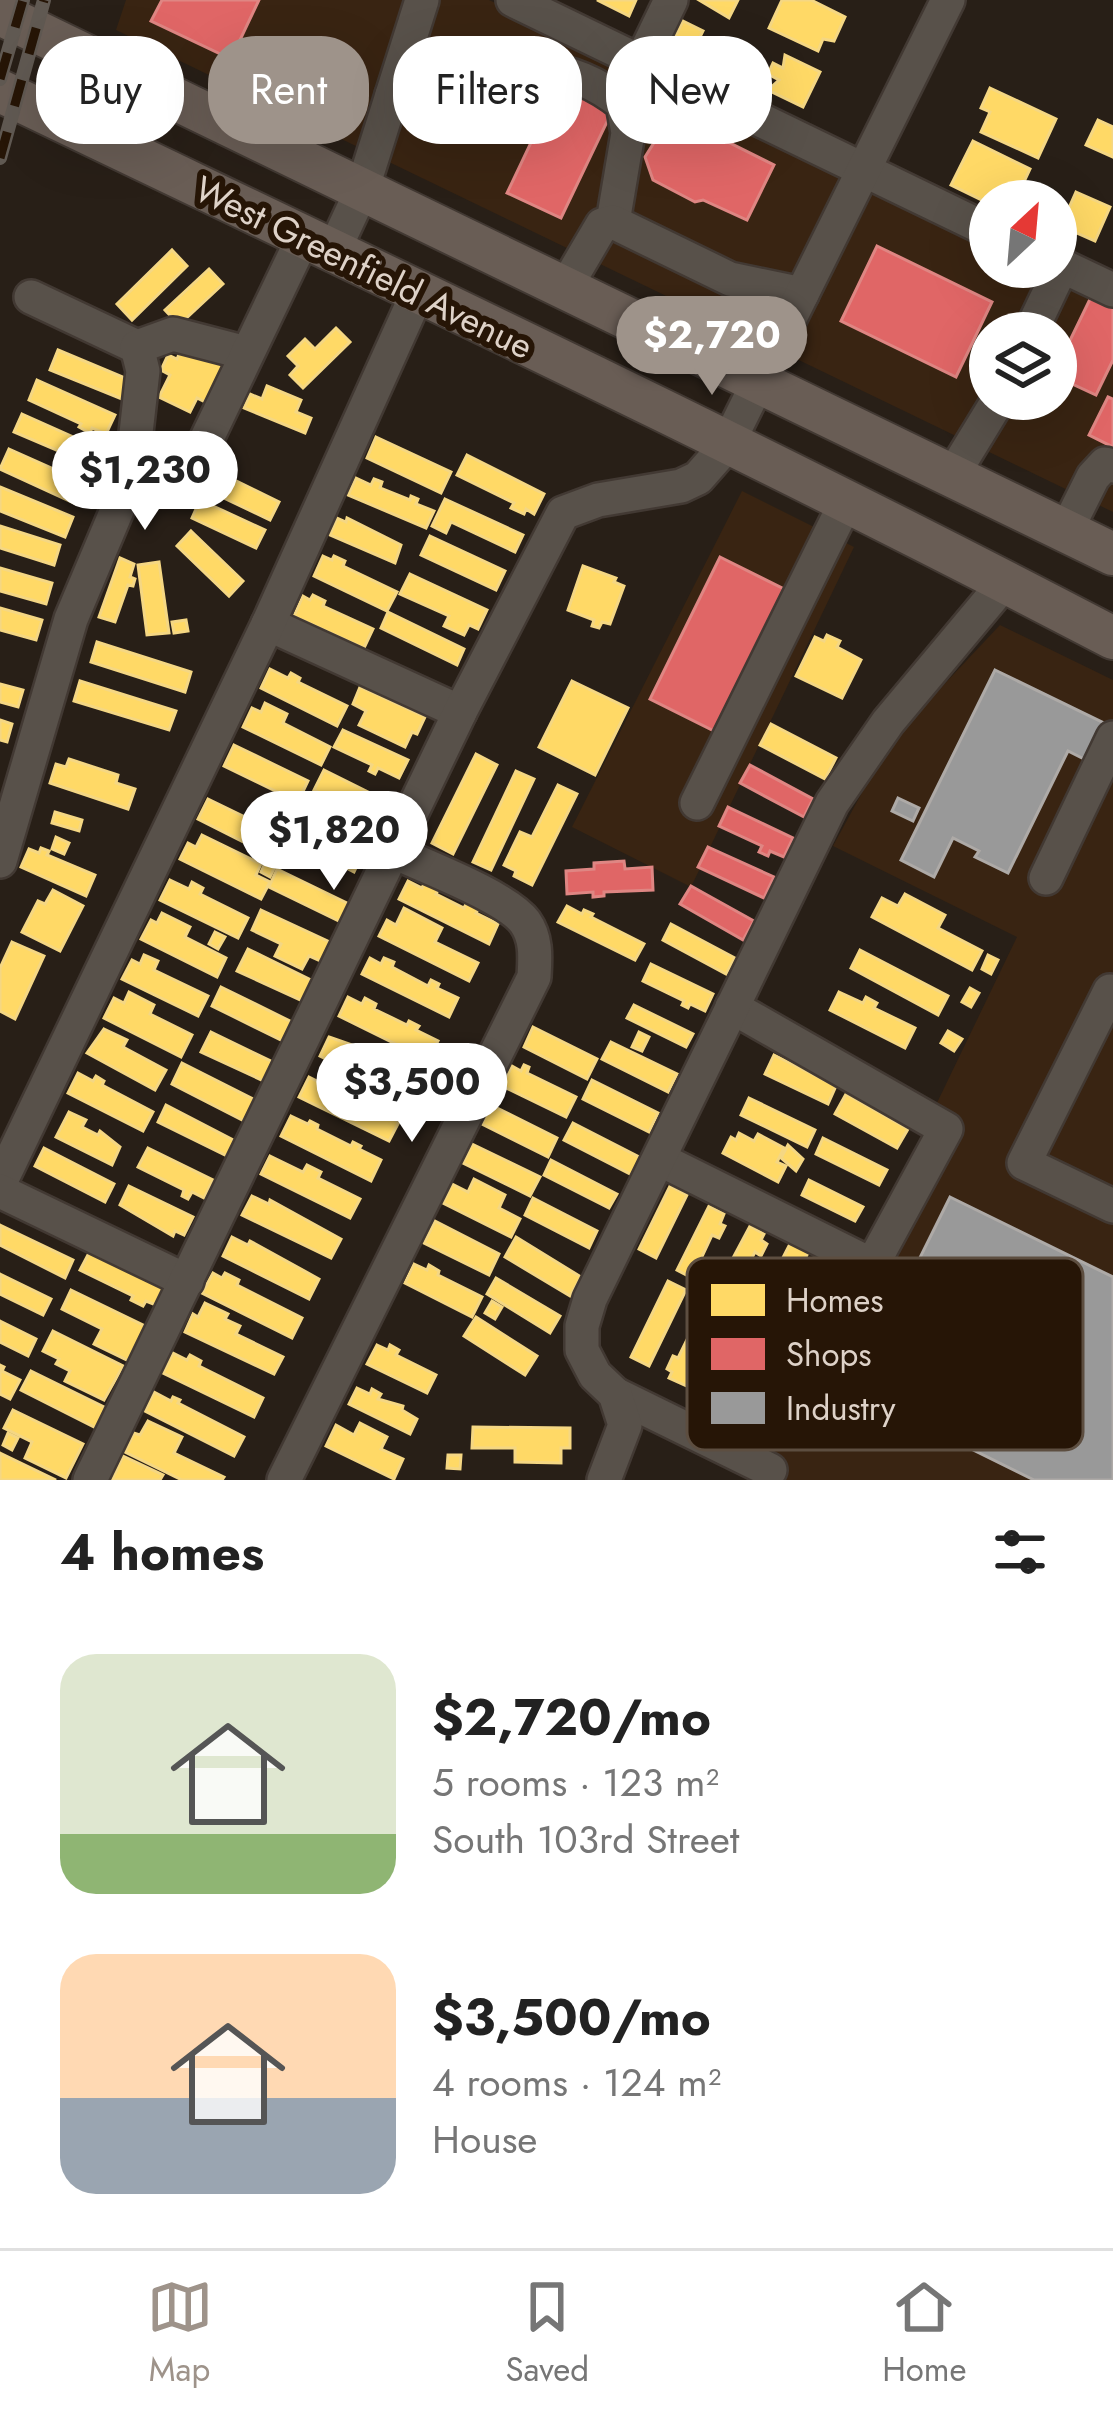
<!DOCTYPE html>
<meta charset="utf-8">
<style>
:root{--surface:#fff;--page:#f6f6f6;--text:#222;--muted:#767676;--line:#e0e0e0;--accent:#9e938a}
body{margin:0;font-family:Jost,sans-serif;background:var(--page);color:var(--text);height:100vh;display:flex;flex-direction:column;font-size:45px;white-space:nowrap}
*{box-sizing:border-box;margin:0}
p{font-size:39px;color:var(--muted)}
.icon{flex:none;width:66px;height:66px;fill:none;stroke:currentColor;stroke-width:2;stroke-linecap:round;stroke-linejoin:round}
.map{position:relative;height:1480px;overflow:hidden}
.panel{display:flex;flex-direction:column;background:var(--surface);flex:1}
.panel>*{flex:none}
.hud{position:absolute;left:36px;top:36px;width:1041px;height:108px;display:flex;gap:24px}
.needle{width:78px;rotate:26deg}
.fabs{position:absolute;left:969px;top:180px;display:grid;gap:24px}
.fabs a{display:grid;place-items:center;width:108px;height:108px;border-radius:50%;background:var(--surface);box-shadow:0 12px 48px #0002;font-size:60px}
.price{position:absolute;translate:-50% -102px;padding:0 27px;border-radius:42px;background:#fff;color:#222;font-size:39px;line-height:78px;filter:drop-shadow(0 3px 6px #0008)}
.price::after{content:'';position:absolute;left:50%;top:72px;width:36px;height:27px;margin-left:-18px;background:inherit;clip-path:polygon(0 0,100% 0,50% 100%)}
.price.current{background:var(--accent);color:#fff}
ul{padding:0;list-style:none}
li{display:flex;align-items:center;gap:36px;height:300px;padding:0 60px}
li span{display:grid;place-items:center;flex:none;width:336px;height:240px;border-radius:36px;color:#555}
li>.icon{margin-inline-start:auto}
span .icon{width:144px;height:144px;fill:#fffc;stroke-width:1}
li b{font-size:51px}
h2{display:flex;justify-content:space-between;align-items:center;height:144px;padding:0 60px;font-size:51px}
.chip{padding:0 42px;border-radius:48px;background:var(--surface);box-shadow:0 12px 48px #0002;font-size:42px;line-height:108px}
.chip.current{background:var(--accent);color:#fff}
.dock{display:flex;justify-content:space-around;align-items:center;height:168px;border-top:3px solid var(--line);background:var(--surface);font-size:33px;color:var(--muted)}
.dock a{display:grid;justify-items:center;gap:6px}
.dock .current{color:var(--accent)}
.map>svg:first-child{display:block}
.built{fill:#392412;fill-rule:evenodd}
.homes{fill:#ffd966;stroke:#f5d783;stroke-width:3}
.shops{fill:#e06666;stroke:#df8683;stroke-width:3}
.industry{fill:#999;stroke:#aeaaa7;stroke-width:3}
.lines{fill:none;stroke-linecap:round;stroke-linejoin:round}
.minor-casing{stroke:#423933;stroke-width:38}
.major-casing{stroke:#423933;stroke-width:46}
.minor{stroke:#58514a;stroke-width:33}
.major{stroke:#695d55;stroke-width:42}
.rail-casing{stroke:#605952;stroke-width:14}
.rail{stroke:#261506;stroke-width:9;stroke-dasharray:27;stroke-linecap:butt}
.labels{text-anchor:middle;stroke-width:12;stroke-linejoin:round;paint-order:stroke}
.street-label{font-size:36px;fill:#ded2c8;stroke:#261506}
.key{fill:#261506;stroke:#5d4e40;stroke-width:3}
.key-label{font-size:33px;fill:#ded2c8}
</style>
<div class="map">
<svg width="1113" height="1480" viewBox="0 0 1113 1480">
<rect width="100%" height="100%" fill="#281f17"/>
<!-- built -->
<g class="built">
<path d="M126,0H489L990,241V267H1044L1113,300V512L116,30ZM990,333H1056V399H990Z"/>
<polygon points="742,491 854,547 691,887 572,827"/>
<polygon points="1000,625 1113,680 1113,1480 755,1480 1017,937 833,846 889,743"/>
</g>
<!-- homes -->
<g class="homes">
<polygon points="597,0 636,0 629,16"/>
<polygon points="699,0 738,0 729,18"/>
<polygon points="782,0 811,0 845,17 834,41 823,39 818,51 769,28"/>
<polygon points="683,21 703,31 689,59 669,48"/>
<polygon points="785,55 820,72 803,107 768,90 779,80 768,74 773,63 783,68"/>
<polygon points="990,88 1056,119 1038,158 981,132 990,112 981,108"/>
<polygon points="1098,120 1113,127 1113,157 1086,145"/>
<polygon points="973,141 1030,169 1015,201 990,201 990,204 951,185"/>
<polygon points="1076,192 1110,207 1095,241 1061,226"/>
<polygon points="172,250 187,266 132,320 117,304"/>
<polygon points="209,269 223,284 179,325 165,310"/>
<polygon points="336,328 350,342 303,388 290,375 298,366 288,356 305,339 315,349"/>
<polygon points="182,347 226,367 209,404 197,398 190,412 159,397 170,375 161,370 168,355 177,359"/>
<polygon points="58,350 130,380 122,399 50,370"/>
<polygon points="37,380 115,415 106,434 92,428 90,433 79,427 81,424 29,400"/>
<polygon points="267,386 301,400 296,412 311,418 305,433 244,408 250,394 262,399"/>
<polygon points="22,414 98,448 92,464 82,460 79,466 64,459 66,454 14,432"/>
<polygon points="376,437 451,472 441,493 367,458"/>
<polygon points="9,449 85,483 76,504 0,469"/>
<polygon points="467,455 544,494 534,514 526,509 524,514 511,508 514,503 457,475"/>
<polygon points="214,470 279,502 270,520 205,489"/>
<polygon points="356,478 371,485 374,479 382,482 380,488 410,500 411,496 418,499 416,504 434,511 426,528 348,495"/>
<polygon points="0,487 73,517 65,537 0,511"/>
<polygon points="445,499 523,535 515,552 451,522 446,533 432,526"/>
<polygon points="200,500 265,530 256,548 192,518"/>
<polygon points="337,518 346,522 347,518 401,545 395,563 330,535"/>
<polygon points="0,526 60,545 54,565 0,548"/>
<polygon points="191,531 243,581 229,596 177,546"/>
<polygon points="430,536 505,571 496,590 421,555"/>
<polygon points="323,556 332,560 334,556 345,561 343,566 397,592 387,611 314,576"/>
<polygon points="120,558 134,564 130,577 135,579 133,586 128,585 115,622 99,617"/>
<polygon points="159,562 169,633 147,635 138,565"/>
<polygon points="583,566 616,578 614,582 624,586 610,624 602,622 599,628 592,626 594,620 568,610"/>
<polygon points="0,568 52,583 46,604 0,591"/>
<polygon points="410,574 487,610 478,629 469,625 464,635 444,626 449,616 400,594"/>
<polygon points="313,595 325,601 323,606 373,629 364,648 294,616 303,596 310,600"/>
<polygon points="0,608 42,620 36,640 0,630"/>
<polygon points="388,612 464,649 457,665 381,628"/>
<polygon points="186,620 188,631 174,633 172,622"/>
<polygon points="827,635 840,641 837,647 861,660 842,698 796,676 815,637 824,641"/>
<polygon points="97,642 191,672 185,692 91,662"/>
<polygon points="270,669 288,678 291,673 300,678 298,682 347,706 337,726 261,688"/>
<polygon points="80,681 176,711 169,730 74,701"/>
<polygon points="572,681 628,708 595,775 539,747"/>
<polygon points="0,684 23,690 18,707 0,702"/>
<polygon points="360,687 425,717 417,734 412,732 405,747 359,725 366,711 353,704"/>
<polygon points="265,703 287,714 283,723 330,747 321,765 243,727 252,708 261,712"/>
<polygon points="0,720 12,724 7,742 0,740"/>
<polygon points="771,724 836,758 825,779 760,745"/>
<polygon points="343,730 408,760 399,778 378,768 375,774 369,771 372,765 334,747"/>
<polygon points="234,745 308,781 298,802 224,766"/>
<polygon points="476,754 497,765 453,854 432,843"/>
<polygon points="69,759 118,775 116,783 135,789 128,809 50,783 56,764 66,767"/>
<polygon points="324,770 390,803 381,822 314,790"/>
<polygon points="516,771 534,779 491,870 473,862"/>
<polygon points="558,785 577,794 532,885 514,876 516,871 504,865 520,832 532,837"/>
<polygon points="208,799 286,837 275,858 198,819"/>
<polygon points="308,803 372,835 354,872 290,839"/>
<polygon points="55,812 82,820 79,831 52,823"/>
<polygon points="202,835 261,864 256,875 270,882 261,899 180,859 188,843 196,847"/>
<polygon points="56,837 69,843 64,854 52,849"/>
<polygon points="41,848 49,851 47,855 95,875 86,896 21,867 29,849 39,853"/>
<polygon points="267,858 277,863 270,877 261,872"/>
<polygon points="277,869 353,906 345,924 269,887"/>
<polygon points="426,879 440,886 436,894 464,908 468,900 480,906 476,913 498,924 489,944 399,899 408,881 422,888"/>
<polygon points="170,880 189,889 192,882 203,888 200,894 248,918 238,938 160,900"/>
<polygon points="53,890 83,906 60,951 22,932 38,901 45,904"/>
<polygon points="905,894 945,915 938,928 982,951 972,970 872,917 882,898 898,906"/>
<polygon points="567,906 582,914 584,910 593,914 591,917 644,944 635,960 558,922"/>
<polygon points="404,908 442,928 435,942 478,963 469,981 379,936 387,920 396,925"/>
<polygon points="261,910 334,944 325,963 309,956 302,969 275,956 281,944 252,930"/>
<polygon points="162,913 190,927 185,937 226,958 217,977 141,939 151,920 157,923"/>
<polygon points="671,924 735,958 726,974 663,940"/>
<polygon points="215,932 225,937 218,949 209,944"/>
<polygon points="12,942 44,956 15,1019 0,1011 0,968"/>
<polygon points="248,949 317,983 307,1003 237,971"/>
<polygon points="860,950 948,996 938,1015 851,968"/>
<polygon points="144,955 158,961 154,970 208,996 198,1016 122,979 132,960 140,964"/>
<polygon points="988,955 998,960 991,974 982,969"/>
<polygon points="370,958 381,964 384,958 394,962 392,967 428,986 431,980 439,984 437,988 458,998 449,1017 362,974"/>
<polygon points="651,964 713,994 705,1011 690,1004 688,1008 682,1005 684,1001 643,981"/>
<polygon points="221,987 296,1024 287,1043 212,1006"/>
<polygon points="970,988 979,993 971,1007 962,1002"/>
<polygon points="129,992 154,1005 150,1014 192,1035 181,1057 104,1018 114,998 124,1003"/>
<polygon points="839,992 863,1003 866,997 877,1003 874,1008 915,1028 905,1048 830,1010"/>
<polygon points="348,997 362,1004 365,998 376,1004 374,1009 407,1025 409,1021 419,1026 416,1030 438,1041 428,1060 339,1016"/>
<polygon points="634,1005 693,1034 686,1047 627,1018"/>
<polygon points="533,1027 597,1059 587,1079 524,1047"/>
<polygon points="104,1029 127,1040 123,1047 166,1070 155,1090 87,1053"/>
<polygon points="948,1031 962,1039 954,1051 941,1043"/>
<polygon points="211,1032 277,1064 268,1083 201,1052"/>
<polygon points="639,1032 649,1037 642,1051 632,1047"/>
<polygon points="329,1037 358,1047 356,1050 391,1067 393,1063 401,1067 399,1070 420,1081 410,1101 320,1056"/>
<polygon points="611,1042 677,1074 668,1092 602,1059"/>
<polygon points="774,1055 836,1086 828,1104 765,1074"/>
<polygon points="182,1063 259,1102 248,1123 172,1084"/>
<polygon points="524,1065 529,1067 527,1073 576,1097 566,1117 502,1086 512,1066 521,1071"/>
<polygon points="78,1073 93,1081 96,1076 104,1081 102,1085 153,1112 143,1131 68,1093"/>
<polygon points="309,1077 325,1085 328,1080 337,1085 334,1091 366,1106 369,1101 379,1106 377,1111 399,1122 389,1141 299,1097"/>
<polygon points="592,1080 658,1113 649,1132 583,1099"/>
<polygon points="846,1094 908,1129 897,1148 835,1114"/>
<polygon points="749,1098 815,1130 807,1147 741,1115"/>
<polygon points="166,1105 235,1141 227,1156 158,1122"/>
<polygon points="491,1105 557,1138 548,1157 482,1124"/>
<polygon points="69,1112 86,1120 82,1127 98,1135 100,1131 120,1147 112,1165 56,1137"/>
<polygon points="291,1116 308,1124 310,1121 318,1125 317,1129 351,1146 353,1142 361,1146 359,1149 381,1160 371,1181 281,1136"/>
<polygon points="573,1123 641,1158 632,1175 564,1140"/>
<polygon points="739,1133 754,1141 758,1134 784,1148 777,1162 786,1166 778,1182 723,1153 731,1137 736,1140"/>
<polygon points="823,1138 887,1170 879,1185 816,1154"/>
<polygon points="472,1144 540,1177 530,1196 463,1163"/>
<polygon points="788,1145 803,1159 796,1171 781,1158"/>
<polygon points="44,1148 114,1184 105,1202 35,1166"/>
<polygon points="148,1148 213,1180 204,1198 192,1192 188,1199 182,1196 184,1190 138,1167"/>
<polygon points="270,1156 303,1172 307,1165 321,1172 318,1178 360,1199 350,1218 261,1174"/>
<polygon points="551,1160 617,1194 609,1208 544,1175"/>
<polygon points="474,1179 505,1195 499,1208 520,1219 511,1237 443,1203 452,1184 468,1192"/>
<polygon points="809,1180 863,1207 855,1221 802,1195"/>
<polygon points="129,1186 193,1217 184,1235 175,1231 173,1236 120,1205"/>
<polygon points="670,1186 687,1195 656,1258 639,1249"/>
<polygon points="252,1196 269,1204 270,1200 341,1239 331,1258 242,1215"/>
<polygon points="533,1198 597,1231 589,1248 525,1215"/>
<polygon points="709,1206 724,1214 720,1224 725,1226 719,1238 712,1235 692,1278 677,1270"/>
<polygon points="435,1221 499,1254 489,1275 424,1243"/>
<polygon points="0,1225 73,1260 65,1278 0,1245"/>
<polygon points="750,1226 764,1234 761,1240 767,1244 761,1256 755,1252 732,1296 717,1288"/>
<polygon points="232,1237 248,1245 250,1241 319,1279 309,1299 223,1256"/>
<polygon points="516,1237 581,1277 570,1296 505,1257"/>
<polygon points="792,1240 810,1249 772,1324 754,1314"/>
<polygon points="90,1251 165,1288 156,1305 146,1301 143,1306 131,1300 133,1296 80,1270"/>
<polygon points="414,1264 427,1270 429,1265 439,1271 438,1275 482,1297 472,1317 405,1283"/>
<polygon points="213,1273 222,1278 225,1273 239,1280 237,1285 302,1318 292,1338 202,1293"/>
<polygon points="0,1274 51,1299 43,1315 0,1294"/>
<polygon points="496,1278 560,1316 550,1333 487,1294"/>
<polygon points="668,1281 686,1290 649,1366 631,1357"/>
<polygon points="71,1290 149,1328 129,1361 94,1344 102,1329 62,1309"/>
<polygon points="492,1301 502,1307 495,1319 485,1313"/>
<polygon points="706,1301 726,1311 689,1387 669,1378 672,1372 667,1369 673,1356 678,1358"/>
<polygon points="205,1303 228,1314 225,1319 240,1326 236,1334 283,1357 274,1374 185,1332 193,1314 198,1317"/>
<polygon points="476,1317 537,1356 525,1375 464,1336"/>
<polygon points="0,1321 36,1339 28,1356 0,1342"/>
<polygon points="53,1331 123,1366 104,1400 65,1381 70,1371 56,1364 59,1359 43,1351"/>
<polygon points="377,1345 388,1350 390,1345 399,1350 396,1355 436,1375 427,1393 367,1364"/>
<polygon points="173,1353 187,1360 190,1355 201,1361 199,1366 263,1398 254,1417 163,1373"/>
<polygon points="0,1365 4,1367 2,1371 20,1380 10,1399 0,1394"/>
<polygon points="31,1371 106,1408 96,1428 21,1390"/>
<polygon points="357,1388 370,1394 372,1389 381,1394 378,1399 403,1406 402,1410 417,1419 410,1434 349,1404"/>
<polygon points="154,1392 171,1401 173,1397 180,1400 178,1403 244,1437 234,1456 145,1411"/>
<polygon points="13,1410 83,1444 66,1478 25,1458 32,1442 4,1428"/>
<polygon points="148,1421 182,1437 174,1453 224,1477 222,1480 182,1480 125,1452 134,1433 140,1435"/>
<polygon points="360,1423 387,1437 381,1449 403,1459 394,1479 326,1446 336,1425 354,1435"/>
<polygon points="473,1427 570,1428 570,1448 561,1448 561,1463 515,1462 515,1448 472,1448"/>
<polygon points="8,1433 18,1438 12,1450 3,1445"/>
<polygon points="0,1453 56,1480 0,1480"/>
<polygon points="448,1455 461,1455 460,1469 447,1468"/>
<polygon points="123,1456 163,1475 160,1480 112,1480"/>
</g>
<!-- shops -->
<g class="shops">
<polygon points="162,0 259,0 231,59 151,21"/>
<polygon points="563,75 617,101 561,218 507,193"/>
<polygon points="672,114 774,165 747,220 703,200 695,202 653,180 645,157"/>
<polygon points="877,246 992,302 956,377 841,321"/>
<polygon points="1092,295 1113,305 1113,360 1096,395 1072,384 1070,388 1056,382 1056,359 1060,361"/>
<polygon points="1108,397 1113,399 1113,447 1089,435"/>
<polygon points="720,557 784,589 714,731 650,699"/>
<polygon points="750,765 813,799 804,817 740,783"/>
<polygon points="728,807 793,838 784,857 770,851 768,856 759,852 762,846 719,826"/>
<polygon points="708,847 774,877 764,898 698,867"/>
<polygon points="624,861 625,869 652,867 653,890 604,892 604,896 593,897 593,892 567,894 566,871 594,869 594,863"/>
<polygon points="691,886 754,921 743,940 680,904"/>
</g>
<!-- industry -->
<g class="industry">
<polygon points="995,670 1106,724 1088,761 1068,751 1008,873 975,857 979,851 953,838 934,877 901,860"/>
<polygon points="898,798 919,808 913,821 892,811"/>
<polygon points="950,1197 1113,1277 1113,1480 1034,1480 854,1391"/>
</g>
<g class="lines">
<!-- minor casing -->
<g class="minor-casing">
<g id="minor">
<polyline points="513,0 990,231"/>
<polyline points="641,62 671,0"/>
<path d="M392,95L464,104L483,101L537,67C571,73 596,82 623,104L628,133L613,222"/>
<polyline points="334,250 362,190 422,0"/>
<polyline points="1056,263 1113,290"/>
<polyline points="565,288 602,225 613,222 730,279 802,294"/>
<polyline points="31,297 137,347"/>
<polyline points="1030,333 1062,266"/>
<polyline points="952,476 999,399"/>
<polyline points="131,477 143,371 137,347 173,334 246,353"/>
<polyline points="1066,531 1093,477 1105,464 1113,466"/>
<polyline points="268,624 460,712"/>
<polyline points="697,803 846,502"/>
<polyline points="0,861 71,619 131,477 197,459 304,236"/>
<polyline points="1046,878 1113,738"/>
<polyline points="1113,993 1110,991 1024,1163 1113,1206"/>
<polyline points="659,1159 872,1265 946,1129 732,1007"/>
<polyline points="0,1183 268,624 418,292"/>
<polyline points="0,1191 187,1281"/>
<polyline points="615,1394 770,1470"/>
<polyline points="90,1480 460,712 563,513 598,500 681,486 698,478 727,445 948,0"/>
<path d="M284,1480L534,977C535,958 537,939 525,922C507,897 424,866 392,851"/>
<polyline points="604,1480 625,1425 615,1394 595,1375 582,1350 582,1326 590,1299 832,803 888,722 1005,582"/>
</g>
</g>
<!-- major casing -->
<g class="major-casing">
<g id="major">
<polyline points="0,14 1113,554"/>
<path d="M0,91C372,270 747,446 1113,638"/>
</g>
</g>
<!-- minor -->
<use href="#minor" class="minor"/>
<!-- major -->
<use href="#major" class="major"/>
<!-- rail casing -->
<g class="rail-casing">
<g id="rail">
<polyline points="0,79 23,0"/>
<polyline points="0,158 44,0"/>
</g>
</g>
<!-- rail -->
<use href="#rail" class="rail"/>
</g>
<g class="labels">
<!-- street labels -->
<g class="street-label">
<text transform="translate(364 267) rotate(26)" y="13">West Greenfield Avenue</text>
</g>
</g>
<!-- legend -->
<rect x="687" y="1258" width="396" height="192" rx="18" class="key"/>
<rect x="711" y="1284" width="54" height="32" fill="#ffd966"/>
<rect x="711" y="1338" width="54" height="32" fill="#e06666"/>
<rect x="711" y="1392" width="54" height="32" fill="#999"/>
<g class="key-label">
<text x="786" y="1312">Homes</text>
<text x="786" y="1366">Shops</text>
<text x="786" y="1420">Industry</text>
</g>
</svg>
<div class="fabs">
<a><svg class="needle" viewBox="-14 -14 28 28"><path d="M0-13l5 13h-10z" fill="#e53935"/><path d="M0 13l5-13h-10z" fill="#767676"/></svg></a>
<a><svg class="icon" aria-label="layers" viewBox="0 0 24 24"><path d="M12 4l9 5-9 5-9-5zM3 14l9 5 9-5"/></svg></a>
</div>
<b class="price current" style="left:712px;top:398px">$2,720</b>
<b class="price" style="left:145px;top:533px">$1,230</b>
<b class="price" style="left:334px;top:893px">$1,820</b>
<b class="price" style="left:412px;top:1145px">$3,500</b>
<div class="hud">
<a class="chip">Buy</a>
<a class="chip current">Rent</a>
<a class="chip">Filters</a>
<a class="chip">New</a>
</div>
</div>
<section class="panel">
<h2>4 homes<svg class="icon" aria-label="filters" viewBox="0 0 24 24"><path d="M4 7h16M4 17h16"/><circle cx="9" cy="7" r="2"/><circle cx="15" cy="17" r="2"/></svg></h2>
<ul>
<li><span style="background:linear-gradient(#dfe7d0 75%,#8fb573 0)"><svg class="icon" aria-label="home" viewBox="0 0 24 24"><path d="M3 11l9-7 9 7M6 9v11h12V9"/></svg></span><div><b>$2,720/mo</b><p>5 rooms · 123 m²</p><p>South 103rd Street</p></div></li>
<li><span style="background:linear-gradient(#ffd9b3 60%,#9aa5b1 0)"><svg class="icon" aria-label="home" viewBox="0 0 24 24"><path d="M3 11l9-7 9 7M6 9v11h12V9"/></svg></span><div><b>$3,500/mo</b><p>4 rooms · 124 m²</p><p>House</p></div></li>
</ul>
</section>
<nav class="dock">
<a class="current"><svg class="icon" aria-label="map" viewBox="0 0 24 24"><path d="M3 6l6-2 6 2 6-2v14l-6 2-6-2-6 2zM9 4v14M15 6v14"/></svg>Map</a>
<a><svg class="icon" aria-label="saved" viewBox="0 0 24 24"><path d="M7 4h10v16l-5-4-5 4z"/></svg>Saved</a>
<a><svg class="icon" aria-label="home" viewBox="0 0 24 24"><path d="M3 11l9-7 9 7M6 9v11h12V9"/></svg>Home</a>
</nav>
